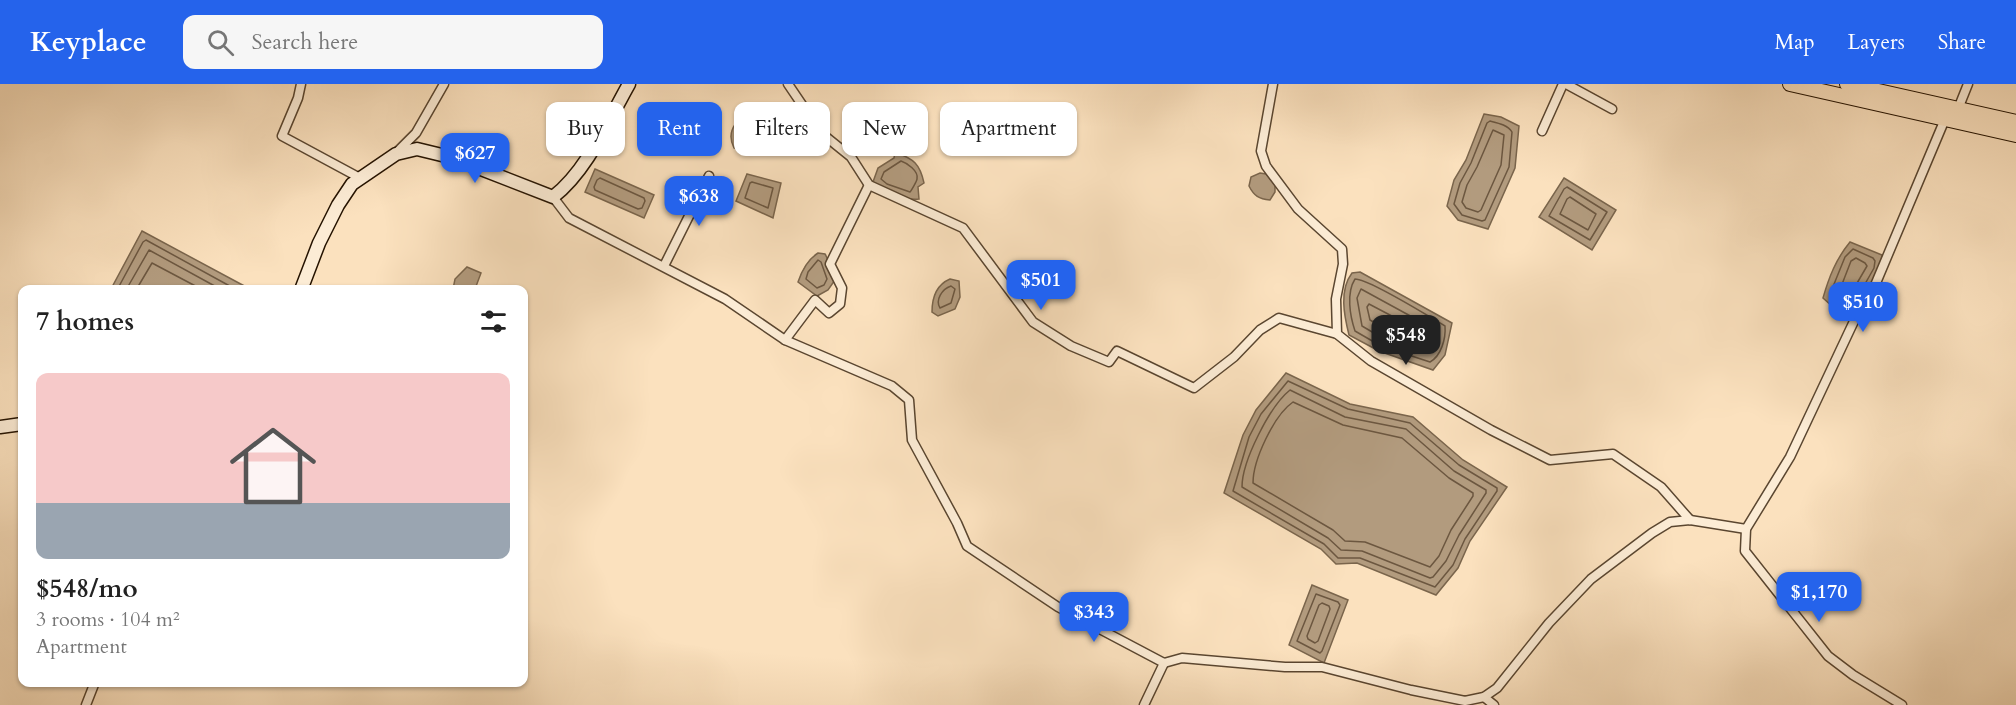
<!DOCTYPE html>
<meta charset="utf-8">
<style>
:root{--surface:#fff;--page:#f6f6f6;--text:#222;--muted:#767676;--line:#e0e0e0;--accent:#2563eb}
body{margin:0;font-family:Cardo,serif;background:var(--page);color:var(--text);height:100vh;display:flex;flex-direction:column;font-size:22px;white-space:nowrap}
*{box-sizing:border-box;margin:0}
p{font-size:20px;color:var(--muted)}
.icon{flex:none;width:33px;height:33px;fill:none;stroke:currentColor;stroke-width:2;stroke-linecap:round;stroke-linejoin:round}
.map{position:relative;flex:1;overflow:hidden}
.drawer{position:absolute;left:18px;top:201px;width:510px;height:402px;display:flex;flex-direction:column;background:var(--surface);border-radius:12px;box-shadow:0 2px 4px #0004}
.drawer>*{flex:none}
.banner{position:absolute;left:546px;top:18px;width:570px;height:54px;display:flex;gap:12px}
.price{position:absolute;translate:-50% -51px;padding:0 14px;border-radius:12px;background:var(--accent);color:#fff;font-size:20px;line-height:39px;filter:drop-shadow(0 2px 3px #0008)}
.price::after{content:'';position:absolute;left:50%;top:36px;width:18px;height:14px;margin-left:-9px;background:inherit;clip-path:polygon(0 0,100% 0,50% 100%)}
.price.on{background:#222;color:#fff}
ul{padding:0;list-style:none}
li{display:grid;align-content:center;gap:12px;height:318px;padding:0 18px}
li+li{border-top:2px solid var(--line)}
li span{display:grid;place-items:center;height:186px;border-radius:12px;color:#555}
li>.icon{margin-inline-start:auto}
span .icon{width:108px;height:108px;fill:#fffc;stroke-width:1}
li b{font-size:26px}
h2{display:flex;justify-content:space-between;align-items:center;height:72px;padding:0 18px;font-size:26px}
.chip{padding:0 21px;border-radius:12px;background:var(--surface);box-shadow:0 2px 4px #0004;font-size:21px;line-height:54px}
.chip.on{background:var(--accent);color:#fff}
header{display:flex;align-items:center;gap:36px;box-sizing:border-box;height:84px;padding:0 30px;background:var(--accent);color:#fff}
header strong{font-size:28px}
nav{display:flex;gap:33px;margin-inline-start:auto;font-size:21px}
.search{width:420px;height:54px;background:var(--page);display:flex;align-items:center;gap:15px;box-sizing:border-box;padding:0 21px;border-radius:12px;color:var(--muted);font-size:22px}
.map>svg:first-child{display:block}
.water{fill:#b29b7e;stroke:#7a654c;stroke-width:1.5}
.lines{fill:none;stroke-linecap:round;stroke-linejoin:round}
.shore{stroke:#6c5740;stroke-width:1.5}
.street-casing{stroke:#5a4630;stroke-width:11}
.secondary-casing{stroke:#251301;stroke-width:15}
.primary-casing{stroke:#251301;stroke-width:16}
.street{stroke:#fcecd5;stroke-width:8}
.secondary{stroke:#fcecd5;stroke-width:12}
.primary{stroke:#fbe1be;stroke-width:14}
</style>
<header>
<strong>Keyplace</strong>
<div class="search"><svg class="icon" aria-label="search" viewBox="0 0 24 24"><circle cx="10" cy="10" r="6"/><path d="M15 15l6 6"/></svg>Search here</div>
<nav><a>Map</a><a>Layers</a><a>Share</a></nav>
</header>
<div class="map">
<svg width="2016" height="621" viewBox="0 0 2016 621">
<rect width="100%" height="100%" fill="#fbe1be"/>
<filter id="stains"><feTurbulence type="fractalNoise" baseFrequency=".00333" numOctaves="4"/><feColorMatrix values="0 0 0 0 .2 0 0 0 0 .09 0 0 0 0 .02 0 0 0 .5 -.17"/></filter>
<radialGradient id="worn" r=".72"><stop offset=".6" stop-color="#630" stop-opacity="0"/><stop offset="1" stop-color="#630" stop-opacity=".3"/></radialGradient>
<!-- water -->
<g class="water">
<path d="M765,29L772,32L774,40L768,52L756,56L746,69L734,64C727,50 733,42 742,31L754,34Z"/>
<polygon points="1484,30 1501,33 1519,42 1515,84 1488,145 1458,136 1447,122 1454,96 1466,76"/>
<path d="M895,68C914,75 920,80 924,99L918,103L919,115C903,117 886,106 873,98L878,84L894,74Z"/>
<polygon points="595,85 654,111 644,134 585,108"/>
<path d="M1260,89L1266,90L1275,101V108L1270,116C1259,115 1254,112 1249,102L1251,93Z"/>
<polygon points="747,90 781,99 773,134 736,117"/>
<polygon points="1564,94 1616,126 1592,166 1539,133"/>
<polygon points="142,147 250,205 111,205"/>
<path d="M1850,158L1882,171L1880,185L1853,234L1834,224L1823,214C1829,193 1836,175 1850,158Z"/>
<path d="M818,169L825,170C829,176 831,188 835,196L828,206L817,212L798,198C802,186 807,176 818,169Z"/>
<polygon points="467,183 481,189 475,205 453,205 455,195"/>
<path d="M1360,188L1452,239L1445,271L1433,286L1379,267L1349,251C1344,231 1339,206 1352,189Z"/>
<path d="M950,195L959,197L960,213L955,225L938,232L932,228C932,213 936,201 950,195Z"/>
<polygon points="1286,289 1350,320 1413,333 1463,376 1507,403 1470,457 1458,484 1436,511 1357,479 1336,480 1321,465 1224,409 1243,351 1256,326"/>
<polygon points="1312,501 1348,516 1324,579 1289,561"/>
</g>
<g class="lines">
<!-- shore -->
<g class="shore">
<polygon points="764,37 767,40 763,47 752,51 744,61 738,59 737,46 743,39 755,40"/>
<path d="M1490,37C1498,39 1508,41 1512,48L1509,83L1485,136L1482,137L1462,131L1454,120L1460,99L1471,79L1487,39Z"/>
<polygon points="1493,46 1504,51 1501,81 1481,126 1478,128 1466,124 1462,118 1467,101 1477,83"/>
<path d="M901,77C907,79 919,87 917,95C917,97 911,107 910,108L887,100L881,95L884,88Z"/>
<polygon points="600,94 644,114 645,117 642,124 638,125 595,106 594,103 597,96"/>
<polygon points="752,98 773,104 768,124 745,114 750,99"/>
<polygon points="1567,103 1607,128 1590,156 1549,132 1564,105"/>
<polygon points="1570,113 1596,130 1588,146 1560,130 1567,115"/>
<polygon points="1853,165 1873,174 1875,177 1874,184 1852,223 1850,225 1837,219 1830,210 1845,173"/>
<polygon points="1856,174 1865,179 1867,182 1849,213 1846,215 1839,208 1851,177"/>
<polygon points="818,176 821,178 827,195 824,201 817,204 806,195 808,188"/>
<path d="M1355,195C1369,195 1430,233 1445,242C1446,255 1441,272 1430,278L1381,262L1355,247C1350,232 1346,209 1355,195Z"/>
<path d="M951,202L955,205L951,219L940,224C935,216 942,205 951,202Z"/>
<polygon points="1361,205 1436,246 1436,254 1430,269 1427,269 1384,255 1362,242 1357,214"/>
<polyline points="117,206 143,158 146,156 237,206"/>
<polyline points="126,206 149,166 222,206"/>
<polyline points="136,206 152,179 203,206"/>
<polygon points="1369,220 1426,250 1426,257 1423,258 1387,246 1370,236 1367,223"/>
<polygon points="1288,297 1348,325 1410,339 1459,381 1497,404 1497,407 1465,455 1453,481 1435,503 1360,474 1338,474 1324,460 1233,407 1249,353 1261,330"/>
<path d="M1290,306L1345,333L1406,345L1454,387L1486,406V409L1459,451L1446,477L1433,493L1430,494L1362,467L1341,466L1328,454L1242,403C1242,377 1270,322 1290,306Z"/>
<path d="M1293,318L1343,341L1402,354L1449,394L1473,409V412L1451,446L1439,472L1430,483L1365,458L1345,457L1333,446L1253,399C1253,376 1274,331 1293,318Z"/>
<polygon points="1316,510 1338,518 1340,521 1322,567 1320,569 1297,557"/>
<polygon points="1322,519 1329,522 1330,525 1318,557 1315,559 1308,555 1307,552 1319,521"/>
</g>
<!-- street casing -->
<g class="street-casing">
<g id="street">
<polyline points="301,0 298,14 282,52 360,94"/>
<polyline points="788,0 809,31 815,44 851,73 869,101 963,144 1033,238 1071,262 1109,278 1117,267 1194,304 1234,273 1260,246 1279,234 1337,250"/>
<polyline points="1273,0 1261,67 1266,82 1298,125 1342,165 1343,180 1336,215 1337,250 1371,277 1491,346 1550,376 1613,370 1661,403 1690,436"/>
<polyline points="1566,0 1612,25"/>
<polyline points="1958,25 1968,0"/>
<polyline points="1542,47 1563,0"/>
<polyline points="396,69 416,49 444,0"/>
<polyline points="553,113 569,134 725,215 785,256 892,302 909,316 912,356 957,439 967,462 1058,523 1164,579 1182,574 1285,583 1322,583 1411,606 1465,617 1484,613 1497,604 1549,539 1591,495 1652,449 1670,438 1690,436 1746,445"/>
<polyline points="664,182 709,92"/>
<polyline points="785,256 815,216 829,229 840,220 842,204 830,180 869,101"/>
<polyline points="1484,613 1494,621"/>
<polyline points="86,621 95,598"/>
<polyline points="1144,621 1164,579"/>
<polyline points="1902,621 1853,591 1828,572 1745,467 1746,445 1790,373 1855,235 1868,218 1945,35"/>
</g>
</g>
<!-- secondary casing -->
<g class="secondary-casing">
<g id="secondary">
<path d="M301,206L319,159L338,121L352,100L396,70L417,65L450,73L553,113C587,87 608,37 629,0"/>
<polyline points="0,343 22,340"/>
</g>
</g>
<!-- primary casing -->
<g class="primary-casing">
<g id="primary">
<polyline points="1790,0 2016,51"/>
<polyline points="1847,0 2016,38"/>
</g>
</g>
<!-- street -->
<use href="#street" class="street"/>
<!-- secondary -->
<use href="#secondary" class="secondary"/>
<!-- primary -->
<use href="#primary" class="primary"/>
</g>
<rect width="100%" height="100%" filter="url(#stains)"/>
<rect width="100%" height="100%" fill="url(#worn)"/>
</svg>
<b class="price" style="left:475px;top:100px">$627</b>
<b class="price" style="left:699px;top:143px">$638</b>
<b class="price" style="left:1041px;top:227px">$501</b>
<b class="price" style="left:1863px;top:249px">$510</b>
<b class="price on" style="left:1406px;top:282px">$548</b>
<b class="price" style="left:1819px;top:539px">$1,170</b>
<b class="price" style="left:1094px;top:559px">$343</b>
<div class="banner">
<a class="chip">Buy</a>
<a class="chip on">Rent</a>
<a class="chip">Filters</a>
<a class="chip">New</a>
<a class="chip">Apartment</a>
</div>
<section class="drawer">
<h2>7 homes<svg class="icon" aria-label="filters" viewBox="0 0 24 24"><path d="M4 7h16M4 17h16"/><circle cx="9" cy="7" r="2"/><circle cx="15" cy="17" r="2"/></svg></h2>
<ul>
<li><span style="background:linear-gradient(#f6c9c9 70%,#9aa5b1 0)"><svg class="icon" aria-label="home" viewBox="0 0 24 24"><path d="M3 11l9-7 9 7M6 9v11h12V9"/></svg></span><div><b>$548/mo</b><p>3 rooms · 104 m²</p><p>Apartment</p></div></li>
</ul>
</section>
</div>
